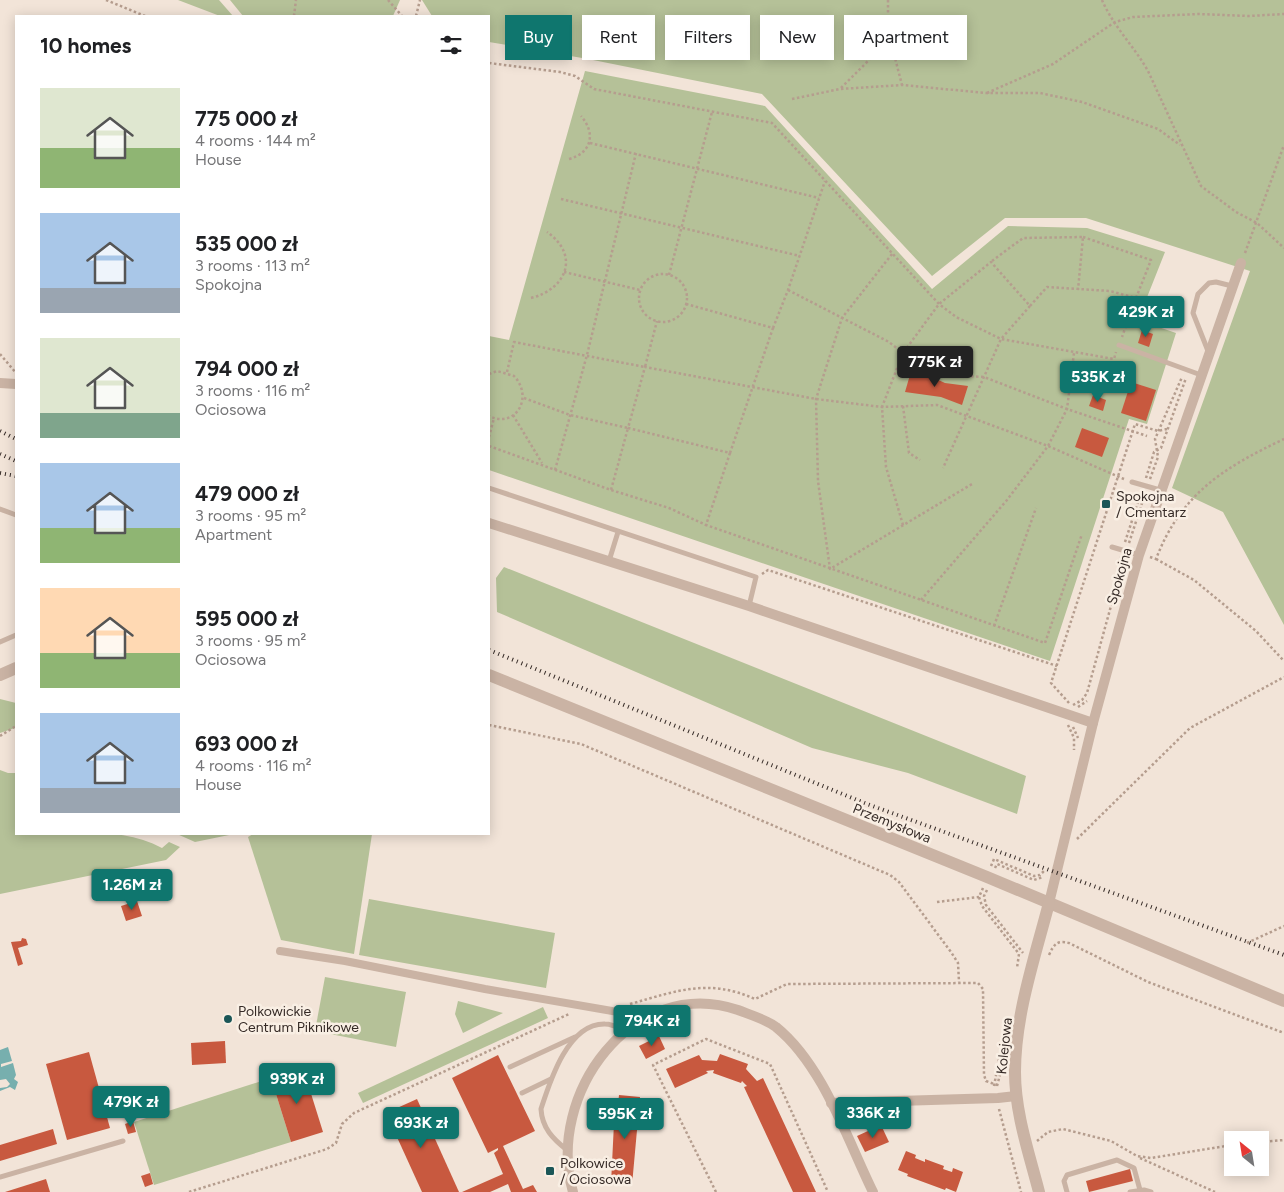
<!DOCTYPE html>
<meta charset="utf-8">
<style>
:root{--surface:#fff;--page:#f2f2f2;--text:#202124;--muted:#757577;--accent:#0f766e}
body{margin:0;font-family:Figtree,sans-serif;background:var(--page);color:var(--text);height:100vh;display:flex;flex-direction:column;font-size:19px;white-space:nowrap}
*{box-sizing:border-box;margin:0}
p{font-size:16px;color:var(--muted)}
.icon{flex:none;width:28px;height:28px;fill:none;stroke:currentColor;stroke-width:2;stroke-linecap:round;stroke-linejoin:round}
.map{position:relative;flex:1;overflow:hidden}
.side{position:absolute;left:15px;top:15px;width:475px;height:820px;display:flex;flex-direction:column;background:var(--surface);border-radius:0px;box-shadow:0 2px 12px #0003}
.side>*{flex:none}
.banner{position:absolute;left:505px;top:15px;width:475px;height:45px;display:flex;gap:10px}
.needle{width:32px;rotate:330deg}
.fabs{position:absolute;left:1224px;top:1131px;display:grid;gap:10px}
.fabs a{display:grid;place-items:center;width:45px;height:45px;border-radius:0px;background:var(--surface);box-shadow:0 2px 12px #0003;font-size:25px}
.price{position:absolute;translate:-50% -42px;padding:0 11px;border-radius:5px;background:var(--accent);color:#fff;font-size:16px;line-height:32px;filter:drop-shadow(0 1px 2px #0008)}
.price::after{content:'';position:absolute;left:50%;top:30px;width:15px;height:11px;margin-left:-8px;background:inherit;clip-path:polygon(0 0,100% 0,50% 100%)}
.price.active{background:#222;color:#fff}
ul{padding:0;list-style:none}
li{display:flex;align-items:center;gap:15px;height:125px;padding:0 25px}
li span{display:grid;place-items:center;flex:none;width:140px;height:100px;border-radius:0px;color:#555}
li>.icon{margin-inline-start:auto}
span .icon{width:60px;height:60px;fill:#fffc;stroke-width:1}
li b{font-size:21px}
h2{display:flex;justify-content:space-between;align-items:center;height:60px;padding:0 25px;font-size:21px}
.pill{padding:0 18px;border-radius:0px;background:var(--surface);box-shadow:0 2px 12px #0003;font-size:18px;line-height:45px}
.pill.active{background:var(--accent);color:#fff}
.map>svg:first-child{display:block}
.green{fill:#b5c198}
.water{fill:#77afae}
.building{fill:#c8593f}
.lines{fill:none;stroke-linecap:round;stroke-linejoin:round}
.path{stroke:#b59d8e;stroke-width:2.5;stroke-dasharray:2.5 2.5;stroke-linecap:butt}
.service{stroke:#cab3a4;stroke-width:5}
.pedestrian{stroke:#cab3a4;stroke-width:8}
.minor{stroke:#cab3a4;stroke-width:10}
.tertiary{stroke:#cab3a4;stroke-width:12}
.rail{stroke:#352a26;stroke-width:4;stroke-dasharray:1 4;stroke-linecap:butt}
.poi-dot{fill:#1b5657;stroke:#f9efe4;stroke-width:2}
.labels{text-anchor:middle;stroke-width:5;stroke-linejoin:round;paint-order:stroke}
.poi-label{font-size:14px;fill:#352a26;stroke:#f9efe4;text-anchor:start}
.street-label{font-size:14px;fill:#352a26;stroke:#f9efe4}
</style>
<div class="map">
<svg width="1284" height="1192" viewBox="0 0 1284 1192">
<rect width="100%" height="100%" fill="#f2e4d8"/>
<!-- green -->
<g class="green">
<polygon points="178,0 219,0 233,16 220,16"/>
<polygon points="230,0 400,0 393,16 243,16"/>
<polygon points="422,0 1284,0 1284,625 1223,512 1172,488 1250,271 1086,218 1005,218 932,276 762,94 588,59 489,42 489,16 432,16"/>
<polygon points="585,71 765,106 932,289 1008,226 1087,228 1165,252 1138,320 1176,333 1147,424 1129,419 1050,661 489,470 489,336 509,340"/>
<polygon points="504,567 1026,776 1017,814 908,773 812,748 497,612 496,578"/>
<polygon points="0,699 16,703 16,731 15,728 0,733"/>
<path d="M0,770L8,773H16V834C63,834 119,825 162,848L169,842L180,847L166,860L0,894Z"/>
<polygon points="177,834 234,834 195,842"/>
<polygon points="253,834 372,834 354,954 281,940 248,837"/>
<polygon points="369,899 555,933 546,988 359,955"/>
<polygon points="325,977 406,992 396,1047 315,1031"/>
<polygon points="458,1001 503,1013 463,1033 455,1014"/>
<polygon points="543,1007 548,1018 363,1103 358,1093"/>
<polygon points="271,1078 291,1142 154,1185 134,1122"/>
</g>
<!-- water -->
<polygon class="water" points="8,1047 12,1061 1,1064 1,1067 13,1063 16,1075 14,1079 18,1082 15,1090 10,1087 0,1091 0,1088 7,1087 10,1084 6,1079 0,1080 0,1050"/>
<!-- building -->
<g class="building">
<polygon points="1142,330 1153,334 1149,347 1138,343"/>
<polygon points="912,368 945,383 968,386 962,405 941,397 905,392"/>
<polygon points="1131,382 1156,390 1146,421 1121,413"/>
<polygon points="1093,395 1106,400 1103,411 1089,406"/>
<polygon points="1082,428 1109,438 1102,457 1075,447"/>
<polygon points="137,901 142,916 126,921 121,906"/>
<polygon points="22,938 26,939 28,945 18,948 23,964 18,966 11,942 21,941"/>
<polygon points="659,1036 665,1049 646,1059 639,1046"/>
<polygon points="225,1041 226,1063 192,1065 191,1043"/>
<polygon points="89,1052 110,1128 67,1140 46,1064"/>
<polygon points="720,1054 748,1064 746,1069 757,1081 763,1078 816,1192 793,1192 744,1087 747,1086 742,1081 741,1083 713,1073 714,1070 706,1071 708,1073 675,1088 666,1069 699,1055 702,1060 717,1061"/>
<polygon points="498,1055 535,1131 503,1146 523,1189 533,1185 537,1192 511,1192 508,1184 490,1192 462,1192 503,1174 494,1153 498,1150 498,1148 488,1153 452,1078"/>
<polygon points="303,1068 323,1132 291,1142 271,1078"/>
<polygon points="619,1095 640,1097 632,1185 611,1184 614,1123 616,1123"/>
<polygon points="417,1099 459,1192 422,1192 386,1113"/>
<polygon points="133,1121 136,1132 128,1134 125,1124"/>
<polygon points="881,1125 889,1142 865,1152 857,1136"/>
<polygon points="53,1129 57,1144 0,1161 0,1145"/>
<polygon points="906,1151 916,1155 915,1158 925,1162 925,1159 944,1166 943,1169 952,1172 953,1168 963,1172 956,1192 946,1188 945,1190 907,1176 908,1174 898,1170"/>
<polygon points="1130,1169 1133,1181 1089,1192 1086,1181"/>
<polygon points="150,1173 153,1184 145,1187 141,1176"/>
<polygon points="46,1179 50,1192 5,1192"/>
</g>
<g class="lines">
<!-- path -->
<g class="path">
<polyline points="106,0 145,16"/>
<polyline points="388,0 402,16"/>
<polyline points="888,0 888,31 902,85"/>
<path d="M1102,0C1113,26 1134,46 1148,71L1201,186L1236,212L1257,223L1284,248"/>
<polyline points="294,16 296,0"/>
<polyline points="416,16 420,0"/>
<polyline points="489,63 560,72 575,76 594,89 772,123 939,304 956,317 1001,339 1114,359 1116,352"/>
<polyline points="841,88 869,60 888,31"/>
<polyline points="987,93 1053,64 1115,22 1133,17 1199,14 1249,16 1284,14"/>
<polyline points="792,99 840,89 902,85 986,93 1040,93 1082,102 1158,129 1180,145"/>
<polyline points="590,143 819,198"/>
<path d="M569,159C592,153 596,133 581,116"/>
<polyline points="561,199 800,256"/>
<polyline points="1083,237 1151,260 1136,298"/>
<polyline points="1245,253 1284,145"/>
<polyline points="892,254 842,318 816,399 818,481 830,569 972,484"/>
<polyline points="992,261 1023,238 1083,237 1078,290"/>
<polyline points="564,272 640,290"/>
<circle cx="663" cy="298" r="24"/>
<polyline points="669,275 712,112"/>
<polyline points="788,290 889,342 903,353 944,375 984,377 1067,409 1147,436"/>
<path d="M531,298C567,289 580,255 547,232"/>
<polyline points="686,304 773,328 730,453 628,428 645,367 816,399 882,407 937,405 1048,446 1124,479"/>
<polyline points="1030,306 1047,287 1110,291 1136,298 1122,337"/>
<polyline points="773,328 788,290 825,181"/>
<polyline points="0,354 16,373"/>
<polyline points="507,372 514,342 645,367 657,321"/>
<path d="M489,374L497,371L514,376C534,397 516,429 489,416"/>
<polyline points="524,398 570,415 628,428 611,490"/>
<polyline points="903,406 909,453 920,460"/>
<polyline points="513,415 542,463"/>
<polyline points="489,437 494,418"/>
<polyline points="489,446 611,490 669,508 706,525"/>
<polyline points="730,453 706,525 1045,643 1082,534"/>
<polyline points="555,470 587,355 636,153"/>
<polyline points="1146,478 1154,452 1161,448 1186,378"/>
<polyline points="1150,479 1158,457 1155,439 1182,377"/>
<polyline points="903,525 886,467 882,407 903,353 939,304 991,262 1030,306 1001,339 943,468"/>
<polyline points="1125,542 1141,493"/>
<polyline points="1129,543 1145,494"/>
<path d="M1150,557L1156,559C1181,494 1223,468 1284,439"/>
<polyline points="1156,559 1194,580 1256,631 1284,661"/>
<polyline points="762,574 768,570 1057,666"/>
<polyline points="921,600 1007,500 1048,446 1067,409 1074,353"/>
<polyline points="994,626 1036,508"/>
<polyline points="1069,703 1051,683 1135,424 1158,431 1167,429"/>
<polyline points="1073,705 1082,700 1087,693 1122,566 1119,562 1121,557"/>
<polyline points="1078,707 1087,701"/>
<polyline points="489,725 581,744 890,875 899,882 951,952 958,963 959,982"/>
<polyline points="1068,725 1074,738 1074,750"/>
<polyline points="1073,727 1078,738"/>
<polyline points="0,736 16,726"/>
<polyline points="1077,839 1190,728 1284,677"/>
<polyline points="991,866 994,859 1034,876 1040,875 1045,870"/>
<polyline points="995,868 997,864 1034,880 1043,877"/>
<polyline points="983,888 979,897 982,906 1019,954 1017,968"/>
<polyline points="987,890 984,896 986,905 1023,953"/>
<polyline points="937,902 979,897"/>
<polyline points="1247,943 1284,926"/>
<path d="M1049,955C1054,944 1057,940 1069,943L1148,982L1284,1033"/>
<path d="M630,1004C677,991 708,978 755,999L787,984L978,983L983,989L984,1075L986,1081L997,1085"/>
<polyline points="994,1086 1004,1033"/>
<polyline points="997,1086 1002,1067"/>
<polyline points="999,1109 1021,1192"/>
<polyline points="1037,1141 1048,1132 1063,1129 1111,1141 1137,1156 1151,1158 1232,1145"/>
<polyline points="1260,1142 1284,1140"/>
<polyline points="1140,1158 1215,1192"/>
<polyline points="189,1192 327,1149 336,1143 342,1124 354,1113 569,1014"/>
<polyline points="716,1192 653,1065 706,1039 770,1064 828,1192"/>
</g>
<!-- service -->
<g class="service">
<polyline points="1119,345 1201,375"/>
<polyline points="1208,351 1193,313 1198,294 1209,283 1216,282 1232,286"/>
<polyline points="1132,482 1160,490"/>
<polyline points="489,488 756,577 749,606"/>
<polyline points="0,509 16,515"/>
<polyline points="1112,547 1139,555"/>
<polyline points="609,561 618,532"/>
<polyline points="0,642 16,635"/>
<polyline points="510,1067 575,1037"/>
<polyline points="522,1093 551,1079"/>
<path d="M567,1150C553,1139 542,1128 541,1109C550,1081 568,1023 605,1024C612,1024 620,1028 627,1031"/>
<polyline points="0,1177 123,1141"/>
<polyline points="1067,1192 1064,1181 1067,1175 1117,1160 1134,1168 1140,1190"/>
<polyline points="1130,1192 1144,1190 1151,1192"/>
</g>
<!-- pedestrian -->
<polyline class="pedestrian" points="280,951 345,961 485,989 641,1016 643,1020"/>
<!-- minor -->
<g class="minor">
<polyline points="0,383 16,384"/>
<polyline points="489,523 749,606 1093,723"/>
<polyline points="1049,903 1093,723 1139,555 1241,263"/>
<polyline points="831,1103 998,1098 1016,1096"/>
<path d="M573,1192C545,1095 633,974 738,1010C751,1015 765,1019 776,1027C823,1065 847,1139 873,1192"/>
</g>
<!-- tertiary -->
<g class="tertiary">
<polyline points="0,675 16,668"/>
<polyline points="489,675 987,877 1284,1001"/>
<path d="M1039,1192C1029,1153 1015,1113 1015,1072C1015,1015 1035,957 1049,903"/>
</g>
<!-- rail -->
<g class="rail">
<polyline points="0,431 16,439"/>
<polyline points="0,454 16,461"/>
<polyline points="0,473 16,476"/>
<polyline points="489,650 867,804 1284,955"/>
</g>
</g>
<!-- markers -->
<g class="poi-dot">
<rect x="1101" y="499" width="10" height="10" rx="2.5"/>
<circle cx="228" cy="1019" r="5"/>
<rect x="545" y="1166" width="10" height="10" rx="2.5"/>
</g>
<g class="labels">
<!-- poi labels -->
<g class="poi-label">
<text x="1116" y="501">Spokojna<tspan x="1116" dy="16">/ Cmentarz</tspan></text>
<text x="238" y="1016">Polkowickie<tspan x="238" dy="16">Centrum Piknikowe</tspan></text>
<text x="560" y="1168">Polkowice<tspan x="560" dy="16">/ Ociosowa</tspan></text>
</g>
<!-- street labels -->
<g class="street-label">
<text transform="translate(1119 576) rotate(-74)" y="5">Spokojna</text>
<text transform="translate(892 823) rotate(22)" y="5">Przemysłowa</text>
<text transform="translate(1004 1046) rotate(-84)" y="5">Kolejowa</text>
</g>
</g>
</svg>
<div class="fabs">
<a><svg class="needle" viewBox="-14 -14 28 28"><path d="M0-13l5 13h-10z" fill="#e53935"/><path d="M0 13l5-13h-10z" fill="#757577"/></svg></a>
</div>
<b class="price" style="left:1146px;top:338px">429K zł</b>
<b class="price active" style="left:935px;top:388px">775K zł</b>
<b class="price" style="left:1098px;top:403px">535K zł</b>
<b class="price" style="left:132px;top:911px">1.26M zł</b>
<b class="price" style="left:652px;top:1047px">794K zł</b>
<b class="price" style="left:297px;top:1105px">939K zł</b>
<b class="price" style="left:131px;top:1128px">479K zł</b>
<b class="price" style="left:873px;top:1139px">336K zł</b>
<b class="price" style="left:625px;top:1140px">595K zł</b>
<b class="price" style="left:421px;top:1149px">693K zł</b>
<div class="banner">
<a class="pill active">Buy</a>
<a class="pill">Rent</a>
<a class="pill">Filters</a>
<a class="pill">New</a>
<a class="pill">Apartment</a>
</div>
<section class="side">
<h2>10 homes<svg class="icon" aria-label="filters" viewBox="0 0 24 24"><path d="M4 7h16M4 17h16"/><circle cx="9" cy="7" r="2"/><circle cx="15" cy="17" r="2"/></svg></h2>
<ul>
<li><span style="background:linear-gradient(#dfe7d0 60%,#8fb573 0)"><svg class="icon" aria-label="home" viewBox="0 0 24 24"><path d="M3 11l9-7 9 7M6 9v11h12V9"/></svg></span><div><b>775 000 zł</b><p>4 rooms · 144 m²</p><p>House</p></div></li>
<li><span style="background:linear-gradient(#a9c7e8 75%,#9aa5b1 0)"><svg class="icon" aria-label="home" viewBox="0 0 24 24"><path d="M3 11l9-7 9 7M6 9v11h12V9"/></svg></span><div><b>535 000 zł</b><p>3 rooms · 113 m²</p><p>Spokojna</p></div></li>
<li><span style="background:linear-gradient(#dfe7d0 75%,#7fa58c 0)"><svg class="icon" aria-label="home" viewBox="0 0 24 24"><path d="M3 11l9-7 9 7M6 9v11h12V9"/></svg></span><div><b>794 000 zł</b><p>3 rooms · 116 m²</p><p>Ociosowa</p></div></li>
<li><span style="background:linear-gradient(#a9c7e8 65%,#8fb573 0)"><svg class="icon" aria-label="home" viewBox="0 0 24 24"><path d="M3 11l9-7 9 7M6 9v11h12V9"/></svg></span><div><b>479 000 zł</b><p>3 rooms · 95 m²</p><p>Apartment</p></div></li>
<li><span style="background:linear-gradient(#ffd9b3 65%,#8fb573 0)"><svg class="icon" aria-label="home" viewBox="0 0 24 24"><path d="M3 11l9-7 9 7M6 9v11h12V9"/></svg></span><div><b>595 000 zł</b><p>3 rooms · 95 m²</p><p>Ociosowa</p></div></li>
<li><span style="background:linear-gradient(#a9c7e8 75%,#9aa5b1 0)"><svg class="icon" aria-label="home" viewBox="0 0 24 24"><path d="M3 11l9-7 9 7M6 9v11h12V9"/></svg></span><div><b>693 000 zł</b><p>4 rooms · 116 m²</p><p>House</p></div></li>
</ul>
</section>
</div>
